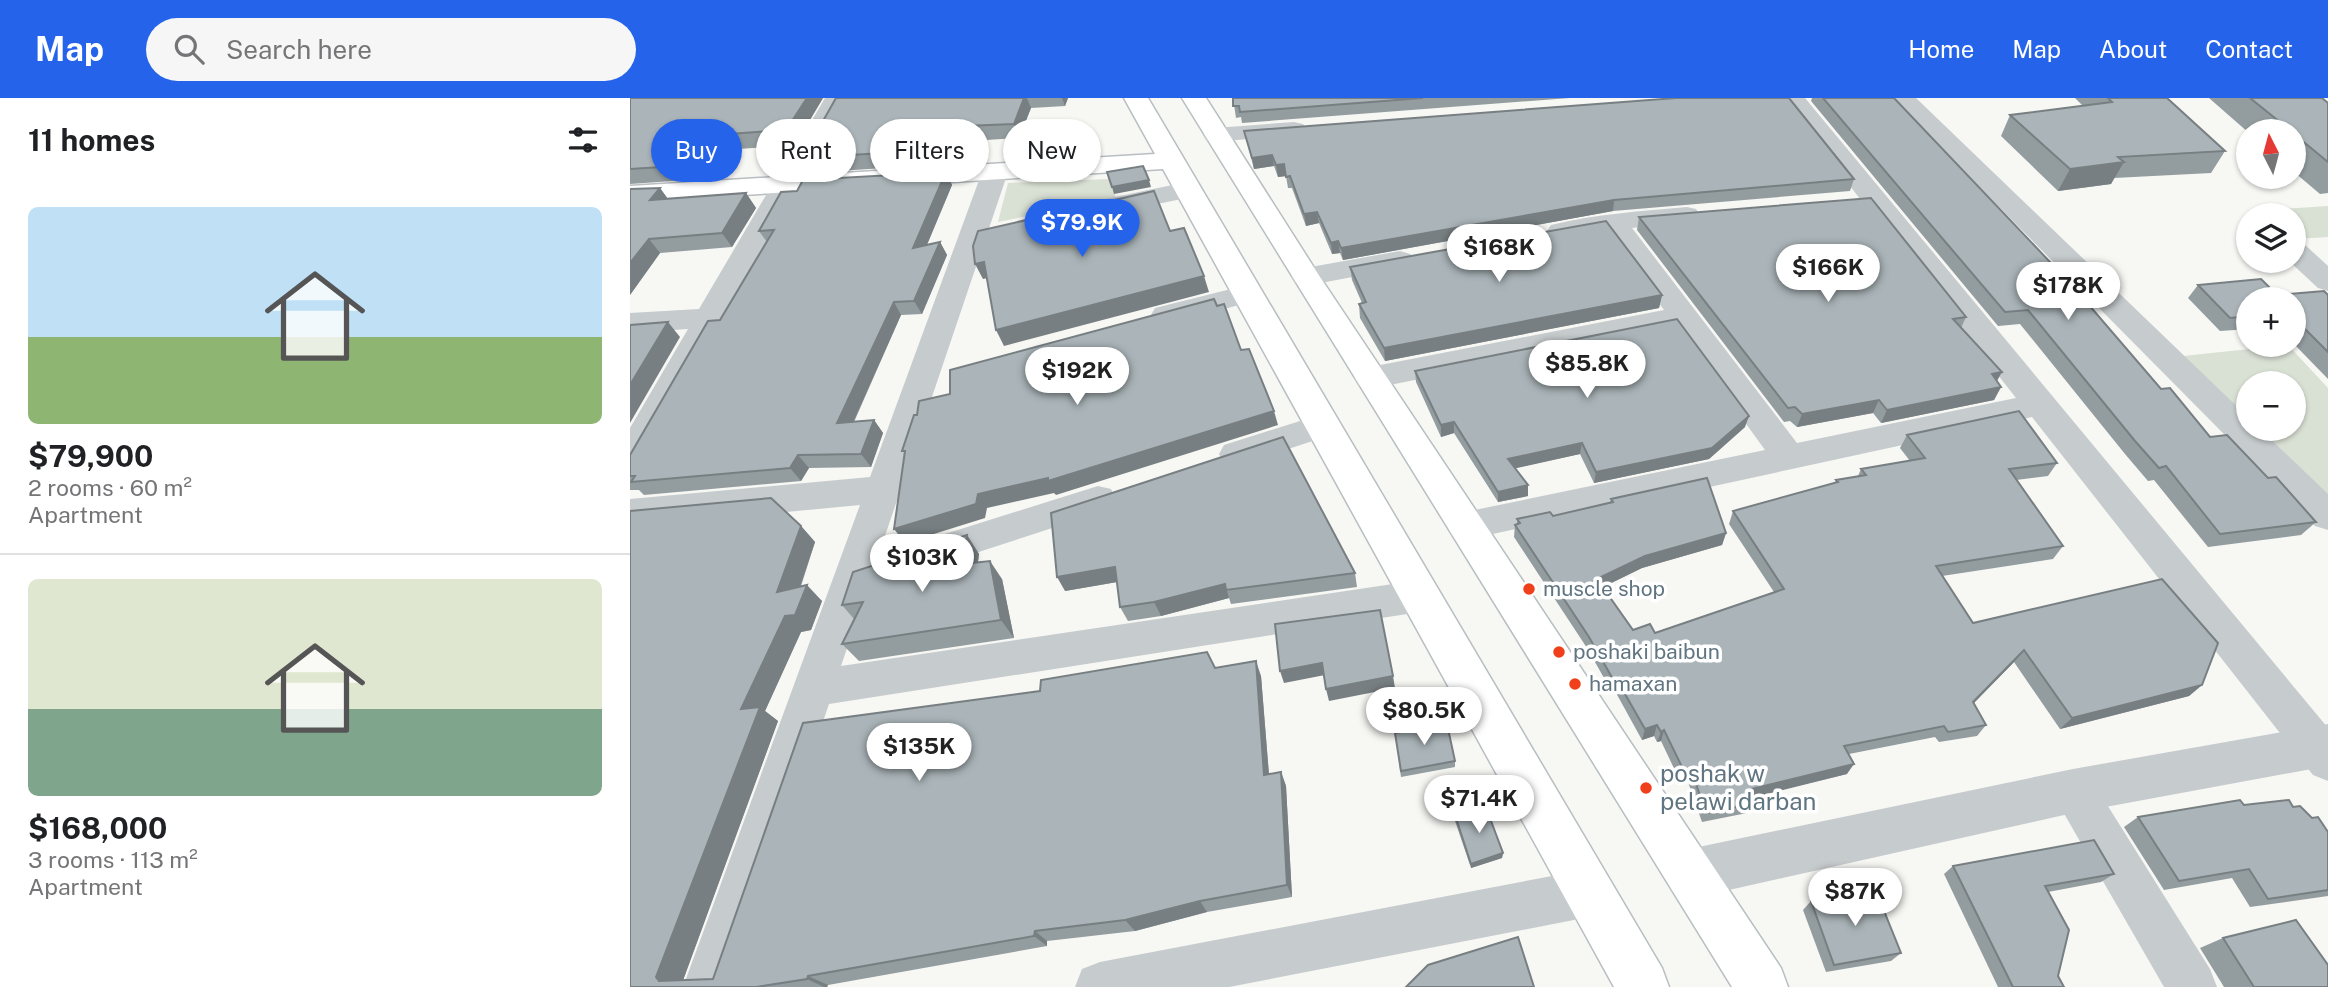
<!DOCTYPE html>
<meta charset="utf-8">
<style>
:root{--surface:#fff;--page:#f6f6f6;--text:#202124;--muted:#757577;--line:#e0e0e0;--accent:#2563eb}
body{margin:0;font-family:"Public Sans",sans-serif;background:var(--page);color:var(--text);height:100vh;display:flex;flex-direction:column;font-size:26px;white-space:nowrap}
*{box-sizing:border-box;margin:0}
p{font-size:23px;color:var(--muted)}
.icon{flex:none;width:38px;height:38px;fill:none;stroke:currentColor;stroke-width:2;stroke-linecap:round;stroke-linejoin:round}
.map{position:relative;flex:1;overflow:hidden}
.details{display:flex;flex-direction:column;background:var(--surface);width:630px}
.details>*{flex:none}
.guide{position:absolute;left:21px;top:21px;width:665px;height:63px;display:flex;gap:14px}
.needle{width:46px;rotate:354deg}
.buttons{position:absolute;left:1606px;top:21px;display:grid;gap:14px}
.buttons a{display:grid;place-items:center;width:70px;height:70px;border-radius:50%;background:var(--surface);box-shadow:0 2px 5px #0004;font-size:35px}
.price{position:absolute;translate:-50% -60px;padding:0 16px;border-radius:24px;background:#fff;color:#222;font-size:23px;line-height:46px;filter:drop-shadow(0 2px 4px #0008)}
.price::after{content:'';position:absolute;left:50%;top:42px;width:21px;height:16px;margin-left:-10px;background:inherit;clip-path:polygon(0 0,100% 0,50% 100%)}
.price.on{background:var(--accent);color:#fff}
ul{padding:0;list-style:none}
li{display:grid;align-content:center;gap:14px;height:371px;padding:0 28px}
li+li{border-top:2px solid var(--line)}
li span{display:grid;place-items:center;height:217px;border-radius:10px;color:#555}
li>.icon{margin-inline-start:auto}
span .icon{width:126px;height:126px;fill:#fffc;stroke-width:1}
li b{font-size:30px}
h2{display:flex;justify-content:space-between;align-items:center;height:84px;padding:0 28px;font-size:30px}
.chip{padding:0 24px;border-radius:32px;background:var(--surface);box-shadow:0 2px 5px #0004;font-size:24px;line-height:63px}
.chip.on{background:var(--accent);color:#fff}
header{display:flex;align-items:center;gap:42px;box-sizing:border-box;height:98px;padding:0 35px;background:var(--accent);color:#fff}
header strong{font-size:33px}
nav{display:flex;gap:38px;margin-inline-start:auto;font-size:24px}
.search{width:490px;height:63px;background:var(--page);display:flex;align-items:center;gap:18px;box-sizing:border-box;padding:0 24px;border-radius:38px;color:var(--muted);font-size:26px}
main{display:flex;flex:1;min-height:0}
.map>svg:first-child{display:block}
.green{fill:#d9e0d4}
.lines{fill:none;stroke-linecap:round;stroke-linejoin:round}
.secondary-casing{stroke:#b8bec2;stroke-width:3}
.minor{fill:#c6cbcd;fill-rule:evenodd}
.tertiary{fill:#c6cbcd;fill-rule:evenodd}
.secondary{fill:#fff;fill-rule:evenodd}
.wall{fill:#939c9f}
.shaded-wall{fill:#787f82}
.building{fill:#abb5b9;stroke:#787f82;stroke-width:2}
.poi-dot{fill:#f03f1b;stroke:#fff;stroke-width:2.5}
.labels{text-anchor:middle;stroke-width:7;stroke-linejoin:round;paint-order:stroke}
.poi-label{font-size:21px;fill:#607581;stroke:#fff;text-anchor:start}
.near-poi-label{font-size:24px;fill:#607581;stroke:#fff;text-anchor:start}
</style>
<header>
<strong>Map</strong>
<div class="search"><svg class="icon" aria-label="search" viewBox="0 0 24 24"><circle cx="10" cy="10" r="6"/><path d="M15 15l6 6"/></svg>Search here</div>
<nav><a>Home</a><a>Map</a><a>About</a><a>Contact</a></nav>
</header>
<main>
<section class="details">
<h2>11 homes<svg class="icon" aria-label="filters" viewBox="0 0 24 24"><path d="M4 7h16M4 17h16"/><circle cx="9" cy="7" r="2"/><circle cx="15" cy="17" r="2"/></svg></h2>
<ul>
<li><span style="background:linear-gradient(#bfe0f5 60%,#8fb573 0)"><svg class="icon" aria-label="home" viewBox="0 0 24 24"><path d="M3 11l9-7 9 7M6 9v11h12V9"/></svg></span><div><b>$79,900</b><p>2 rooms · 60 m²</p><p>Apartment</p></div></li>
<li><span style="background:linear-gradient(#dfe7d0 60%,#7fa58c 0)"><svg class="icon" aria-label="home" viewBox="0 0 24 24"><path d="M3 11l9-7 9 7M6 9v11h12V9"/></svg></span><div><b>$168,000</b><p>3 rooms · 113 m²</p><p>Apartment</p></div></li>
</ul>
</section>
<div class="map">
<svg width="1698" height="889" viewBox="0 0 1698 889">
<rect width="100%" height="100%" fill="#f7f7f4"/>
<!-- green -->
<g class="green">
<polygon points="479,81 486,100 368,124 378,85"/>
<polygon points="1698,108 1698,139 1666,141 1664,117 1640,117 1635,112"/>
<polygon points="1658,247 1698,290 1698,400 1627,331 1664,331 1664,285 1619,285 1619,322 1553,258"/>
</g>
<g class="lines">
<!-- secondary casing -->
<g class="secondary-casing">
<g id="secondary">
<polygon points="494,0 518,0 1032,870 1039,889 984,889 533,71 0,104 0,88 525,56"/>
<polygon points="552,0 576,0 690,179 1151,870 1158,889 1102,889"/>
</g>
</g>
<!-- minor -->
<g class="minor">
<polygon points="195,0 219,0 179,70 161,70 157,65"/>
<path d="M1151,0H1175L1698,630V683L1683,677L1402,319L835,442L822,438L817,428L822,418L835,414L1135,352L1046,229L740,291L729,288L724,280L729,272L740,269L1034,212L976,133L931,141L921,139L917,133L921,127C966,116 1012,113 1057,109L1066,111L1070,117L1066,123L1002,130L1167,345L1386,300Z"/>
<polygon points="1261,0 1286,0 1619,320 1619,331 1630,331 1698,396 1698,432 1685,428"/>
<polygon points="664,24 673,26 676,31 673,36 585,44 576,42 573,37 576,32 585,30"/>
<polygon points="365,66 374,69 378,74 211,568 790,482 804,487 809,498 804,509 790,514 199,606 103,889 53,889 230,407 0,429 0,401 240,379 352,74 356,69"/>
<polygon points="155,79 164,82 168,87 12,368 0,372 0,330 58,231 0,235 0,215 69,211 142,87 146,82"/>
<polygon points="557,84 566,86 570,92 566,98 479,116 470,114 466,108 470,102"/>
<polygon points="1664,144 1674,146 1698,168 1698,193 1688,190 1659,163 1664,163"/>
<polygon points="770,153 780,156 784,162 780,168 675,188 665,185 661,179 665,173 675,170"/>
<polygon points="617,187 627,190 632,196 627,202 536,227 525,224 521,217 525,210"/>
<polygon points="692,316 704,320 709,328 704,336 606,368 594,365 589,356 594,347"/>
<polygon points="468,388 481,391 486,401 481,411 293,472 280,467 274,457 280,447"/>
<polygon points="1443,672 1459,678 1580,871 1587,889 1534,889 1421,693 1427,678"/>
<polygon points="959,771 976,778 983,795 976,812 959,819 599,889 445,889 452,871 470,864"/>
</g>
<!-- tertiary -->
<polygon class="tertiary" points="1698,626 1698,668 1443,715 1059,801 1042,793 1034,776 1042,759 1059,751 1443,671"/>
<!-- secondary -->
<use href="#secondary" class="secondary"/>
</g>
<!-- wall -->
<g class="wall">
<polygon points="0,0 193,0 165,47 79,53 57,82 0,86"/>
<polygon points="206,0 438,0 435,8 401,10 389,40 340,43 331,65 193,74 185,59 195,41 189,30"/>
<polygon points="603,0 940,0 612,25 611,19 606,20"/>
<polygon points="1182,0 1264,0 1531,291 1580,339 1638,380 1686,424 1671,437 1578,449 1524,382 1518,383 1495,356 1390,226 1368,228 1181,3"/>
<polygon points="1445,0 1537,0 1595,53 1581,75 1484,80 1481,86 1428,93 1371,38 1380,17 1453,8"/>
<polygon points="1579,0 1692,0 1698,5 1698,95 1690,96 1664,74 1664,33 1619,33 1619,35"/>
<polygon points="614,33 1224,81 1220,93 983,113 713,162 710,155 702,156 689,125 676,128 662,90 658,90 656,78 648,79 644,68 624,71"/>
<polygon points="316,74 322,87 297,147 310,144 317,157 292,216 271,217 224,324 244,322 253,335 241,369 179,370 171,383 14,397 9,392 0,392 0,357 90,222 137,144 129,133 167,93"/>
<polygon points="30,90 38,101 116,95 126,110 102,149 30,155 0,197"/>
<polygon points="1009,119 1336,219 1331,230 1372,274 1367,283 1371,289 1364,302 1251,325 1243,315 1167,329 1160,323 1154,324 1007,132"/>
<polygon points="720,169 1032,197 1029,210 755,263 730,220 729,206 732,205 722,182"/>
<polygon points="1568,187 1647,197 1698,197 1698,281 1664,246 1664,201 1619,201 1619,231 1590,233 1558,200"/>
<polygon points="785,273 1115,329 1079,361 964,385 950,356 885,370 898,387 898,398 868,404 824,335 811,339 786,284"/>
<polygon points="1277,337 1427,365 1418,378 1386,382 1433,448 1423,461 1312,478 1343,525 1572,587 1559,598 1430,631 1384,564 1344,605 1356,627 1347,638 1309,644 1305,639 1219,656 1217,676 1125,698 1128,705 1122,714 1072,724 1057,681 1050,683 1031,643 1027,644 1024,638 1012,642 985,593 982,594 957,550 884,439 885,427 887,426 887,421 923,418 980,405 981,401 1096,435 1092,447 1012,470 973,489 1003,532 1025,535 1144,494 1099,426 1103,413 1205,385 1206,382 1228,378 1231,371 1280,363 1270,350"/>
<polygon points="653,339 725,475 727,489 601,506 599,500 531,518 498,523 490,509 487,484 435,493"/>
<polygon points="171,428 185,444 171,488 192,503 181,532 171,534 135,613 148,623 53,882 83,881 585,570 631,578 639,676 651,674 656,688 662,799 577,814 505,833 417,843 417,848 198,887 197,889 0,889"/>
<polygon points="337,437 349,456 348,464 372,481 384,540 229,563 212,546 224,521 212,507"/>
<polygon points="765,635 825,663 825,669 771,679"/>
<polygon points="1663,709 1698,734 1698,798 1620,809 1602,780 1534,792 1494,729 1508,719"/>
<polygon points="825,717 873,755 872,760 841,770 825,723"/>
<polygon points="1323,768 1484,776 1471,784 1418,794 1428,878 1434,889 1368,889 1314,776"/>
<polygon points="1181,803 1271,855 1261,863 1196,874 1173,812"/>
<polygon points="1593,840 1698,889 1594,889 1570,850"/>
</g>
<!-- shaded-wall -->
<g class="shaded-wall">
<polygon points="177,0 193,0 165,47 156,32"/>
<polygon points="394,0 397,0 401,10 389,40 384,26"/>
<polygon points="432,0 438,0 435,8"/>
<polygon points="334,28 340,43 331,65 324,51"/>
<polygon points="70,38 79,53 57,82 47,68"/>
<polygon points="642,57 644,68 624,71 622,60"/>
<polygon points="1494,64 1481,86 1428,93 1440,71"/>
<polygon points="654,66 656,78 648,79 646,67"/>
<polygon points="316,74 322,87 290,163 283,150"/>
<polygon points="519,82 521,89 484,96 482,89"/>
<polygon points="30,90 40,104 20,102"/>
<polygon points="116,95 126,110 102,149 92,135"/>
<polygon points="984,102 983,113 713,162 711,150"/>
<polygon points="687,114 689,125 676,128 674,116"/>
<polygon points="19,141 30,155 0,197 0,165"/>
<polygon points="708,143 710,155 702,156 701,145"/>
<polygon points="310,144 317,157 292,216 284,203"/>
<polygon points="354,164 362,179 353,181 345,166"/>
<polygon points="574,178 579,194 374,248 366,232"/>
<polygon points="1032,197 1029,210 755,263 754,250"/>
<polygon points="264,204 271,217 217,338 207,325"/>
<polygon points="38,224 50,239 0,325 0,287"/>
<polygon points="1372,274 1364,287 1362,276"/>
<polygon points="1371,289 1364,302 1251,325 1257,312"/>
<polygon points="1249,302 1243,315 1167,329 1172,316"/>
<polygon points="644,313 648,327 426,397 424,395 357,410 355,420 275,445 264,431 348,396"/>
<polygon points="1119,318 1115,329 1079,361 964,385 966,374"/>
<polygon points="244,322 253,335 241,369 231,356"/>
<polygon points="824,324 824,335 811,339 811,327"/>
<polygon points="952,345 950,356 878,372 878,361"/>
<polygon points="168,357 179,370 171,383 160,370"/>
<polygon points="898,387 898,398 868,404 868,394"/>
<polygon points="171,428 185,444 163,510 147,494"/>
<polygon points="1096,435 1092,447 1012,470 965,493 967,481 1015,458"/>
<polygon points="337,437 349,456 345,484 332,466"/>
<polygon points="360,463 372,481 384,540 371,522"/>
<polygon points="485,469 493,483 435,493 427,479"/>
<polygon points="595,486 599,500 531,518 524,504"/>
<polygon points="177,487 192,503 181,532 171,534 135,613 148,623 51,888 29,883 26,879 111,611 155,518"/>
<polygon points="1394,552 1384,564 1334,615 1343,604"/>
<polygon points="626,563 631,578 640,690 634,677"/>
<polygon points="692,565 695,577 654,585 650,573"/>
<polygon points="763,578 765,590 699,603 696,591"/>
<polygon points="987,582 985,593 982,594 984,583"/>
<polygon points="1572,587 1559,598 1430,631 1442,620"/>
<polygon points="1027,627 1024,638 1012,642 1015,631"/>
<polygon points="1034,632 1031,643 1027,644 1031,634"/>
<polygon points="1224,666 1217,676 1117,701 1122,691"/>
<polygon points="1061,671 1057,681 1050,683 1054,673"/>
<polygon points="651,674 656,688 662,799 657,787"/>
<polygon points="873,755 872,760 841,770 841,766"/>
<polygon points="570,803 577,814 505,833 495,822"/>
<polygon points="405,833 417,843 417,848 404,838"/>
<polygon points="178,878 198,887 197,889 194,889 177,881"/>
</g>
<!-- building -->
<g class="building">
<polygon points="0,0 177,0 156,32 70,38 47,68 0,71"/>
<polygon points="206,0 394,0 384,26 334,28 324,51 185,59 202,29 189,30"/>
<polygon points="603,0 793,0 610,14 609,8 603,8"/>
<polygon points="1046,0 1159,0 1224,81 984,102 711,150 708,143 701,145 687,114 674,116 660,78 656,79 654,66 646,67 642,57 622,60 614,33"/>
<polygon points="1193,0 1264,0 1440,185 1531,291 1540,290 1580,339 1597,337 1638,380 1646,379 1686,424 1590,436 1536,368 1529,370 1505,343 1398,212 1375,214"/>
<polygon points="1478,0 1537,0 1595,53 1488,59 1494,64 1440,71 1380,17 1482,4"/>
<polygon points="1620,0 1692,0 1698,5 1698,64 1664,36 1664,33 1661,33"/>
<polygon points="513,68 519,82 482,89 477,74"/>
<polygon points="316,74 283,150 310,144 284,203 264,204 207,325 244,322 231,356 168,357 160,370 1,384 5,378 0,378 0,357 78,223 90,222 136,145 144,132 129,133 151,94 167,93 173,82"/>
<polygon points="30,90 20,102 116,95 92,135 19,141 0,165 0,91"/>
<polygon points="524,93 540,133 554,130 574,178 366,232 354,164 345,166 343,148 348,133"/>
<polygon points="1241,100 1336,219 1323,221 1372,274 1362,276 1371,289 1257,312 1249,302 1172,316 1165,309 1158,310 1009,119"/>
<polygon points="976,123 1032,197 754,250 729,206 736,204 720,169"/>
<polygon points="1631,181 1647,197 1694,193 1698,197 1698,254 1664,220 1664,201 1619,201 1619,218 1600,220 1568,187"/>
<polygon points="584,201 587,208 594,206 611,252 619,251 644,313 418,383 418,380 348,396 346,406 264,431 275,353 272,353 284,317 287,317 289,303 320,296 320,272"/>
<polygon points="1047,221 1119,318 1082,350 966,374 952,345 878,361 898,387 868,394 824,324 811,327 785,273"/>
<polygon points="38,224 0,287 0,227"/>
<polygon points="1389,313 1427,365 1379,371 1433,448 1306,468 1343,525 1532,481 1588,545 1572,587 1442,620 1394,552 1343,604 1356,627 1318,634 1314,628 1214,648 1224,666 1122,691 1128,705 1076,715 1061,671 1054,673 1034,632 1031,634 1027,627 1015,631 987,582 984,583 959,539 885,427 890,425 887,421 920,414 923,418 983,404 981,401 1077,380 1096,435 1015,458 967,481 1003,532 1020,526 1025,535 1154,491 1103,413 1208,384 1206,382 1236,377 1231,371 1295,360 1277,337"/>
<polygon points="653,339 725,475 596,492 595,486 524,504 490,509 485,469 427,479 421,415"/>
<polygon points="141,400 171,428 147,494 177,487 165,517 155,518 111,611 130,609 26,879 29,883 83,881 173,625 410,593 411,582 577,554 585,570 626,563 634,677 651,674 657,787 570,803 495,822 405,833 404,838 178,878 177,881 126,889 0,889 0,413"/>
<polygon points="337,437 332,466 360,463 371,522 212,546 233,504 212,507 223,474"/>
<polygon points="750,512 763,578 696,591 692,565 650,573 645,526"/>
<polygon points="817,626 825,663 771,673 765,635"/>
<polygon points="1610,702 1614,707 1659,702 1663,709 1670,708 1682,720 1688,719 1698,734 1698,792 1638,801 1619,771 1549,783 1508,719"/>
<polygon points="855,707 873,755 841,766 825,717"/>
<polygon points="1464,742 1484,776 1415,788 1439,832 1428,878 1434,889 1383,889 1323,768"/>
<polygon points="1246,793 1271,855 1204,867 1181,803"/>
<polygon points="1666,822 1698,867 1698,889 1624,889 1593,840"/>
<polygon points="888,839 904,889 776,889 798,867"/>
</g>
<!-- markers -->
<g class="poi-dot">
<circle cx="899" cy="491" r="7"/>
<circle cx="929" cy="554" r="7"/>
<circle cx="945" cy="586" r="7"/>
<circle cx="1016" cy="690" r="7"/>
</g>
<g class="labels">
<!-- poi labels -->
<g class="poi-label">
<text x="913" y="498">muscle shop</text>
<text x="943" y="561">poshaki baibun</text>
<text x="959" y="593">hamaxan</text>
</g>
<!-- near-poi labels -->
<g class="near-poi-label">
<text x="1030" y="684">poshak w<tspan x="1030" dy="28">pelawi darban</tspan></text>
</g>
</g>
</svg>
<div class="buttons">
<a><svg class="needle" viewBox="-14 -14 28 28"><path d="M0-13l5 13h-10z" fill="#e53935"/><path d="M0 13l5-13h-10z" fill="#757577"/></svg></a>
<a><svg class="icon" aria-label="layers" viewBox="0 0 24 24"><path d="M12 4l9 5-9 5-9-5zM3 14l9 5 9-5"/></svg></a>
<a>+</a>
<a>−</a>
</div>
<b class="price on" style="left:452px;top:161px">$79.9K</b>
<b class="price" style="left:869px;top:186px">$168K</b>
<b class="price" style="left:1198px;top:206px">$166K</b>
<b class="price" style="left:1438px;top:224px">$178K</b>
<b class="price" style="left:957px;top:302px">$85.8K</b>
<b class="price" style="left:447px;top:309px">$192K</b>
<b class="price" style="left:292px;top:496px">$103K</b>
<b class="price" style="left:794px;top:649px">$80.5K</b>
<b class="price" style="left:289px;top:685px">$135K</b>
<b class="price" style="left:849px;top:737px">$71.4K</b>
<b class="price" style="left:1225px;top:830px">$87K</b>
<div class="guide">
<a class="chip on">Buy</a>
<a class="chip">Rent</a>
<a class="chip">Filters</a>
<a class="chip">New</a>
</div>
</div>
</main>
